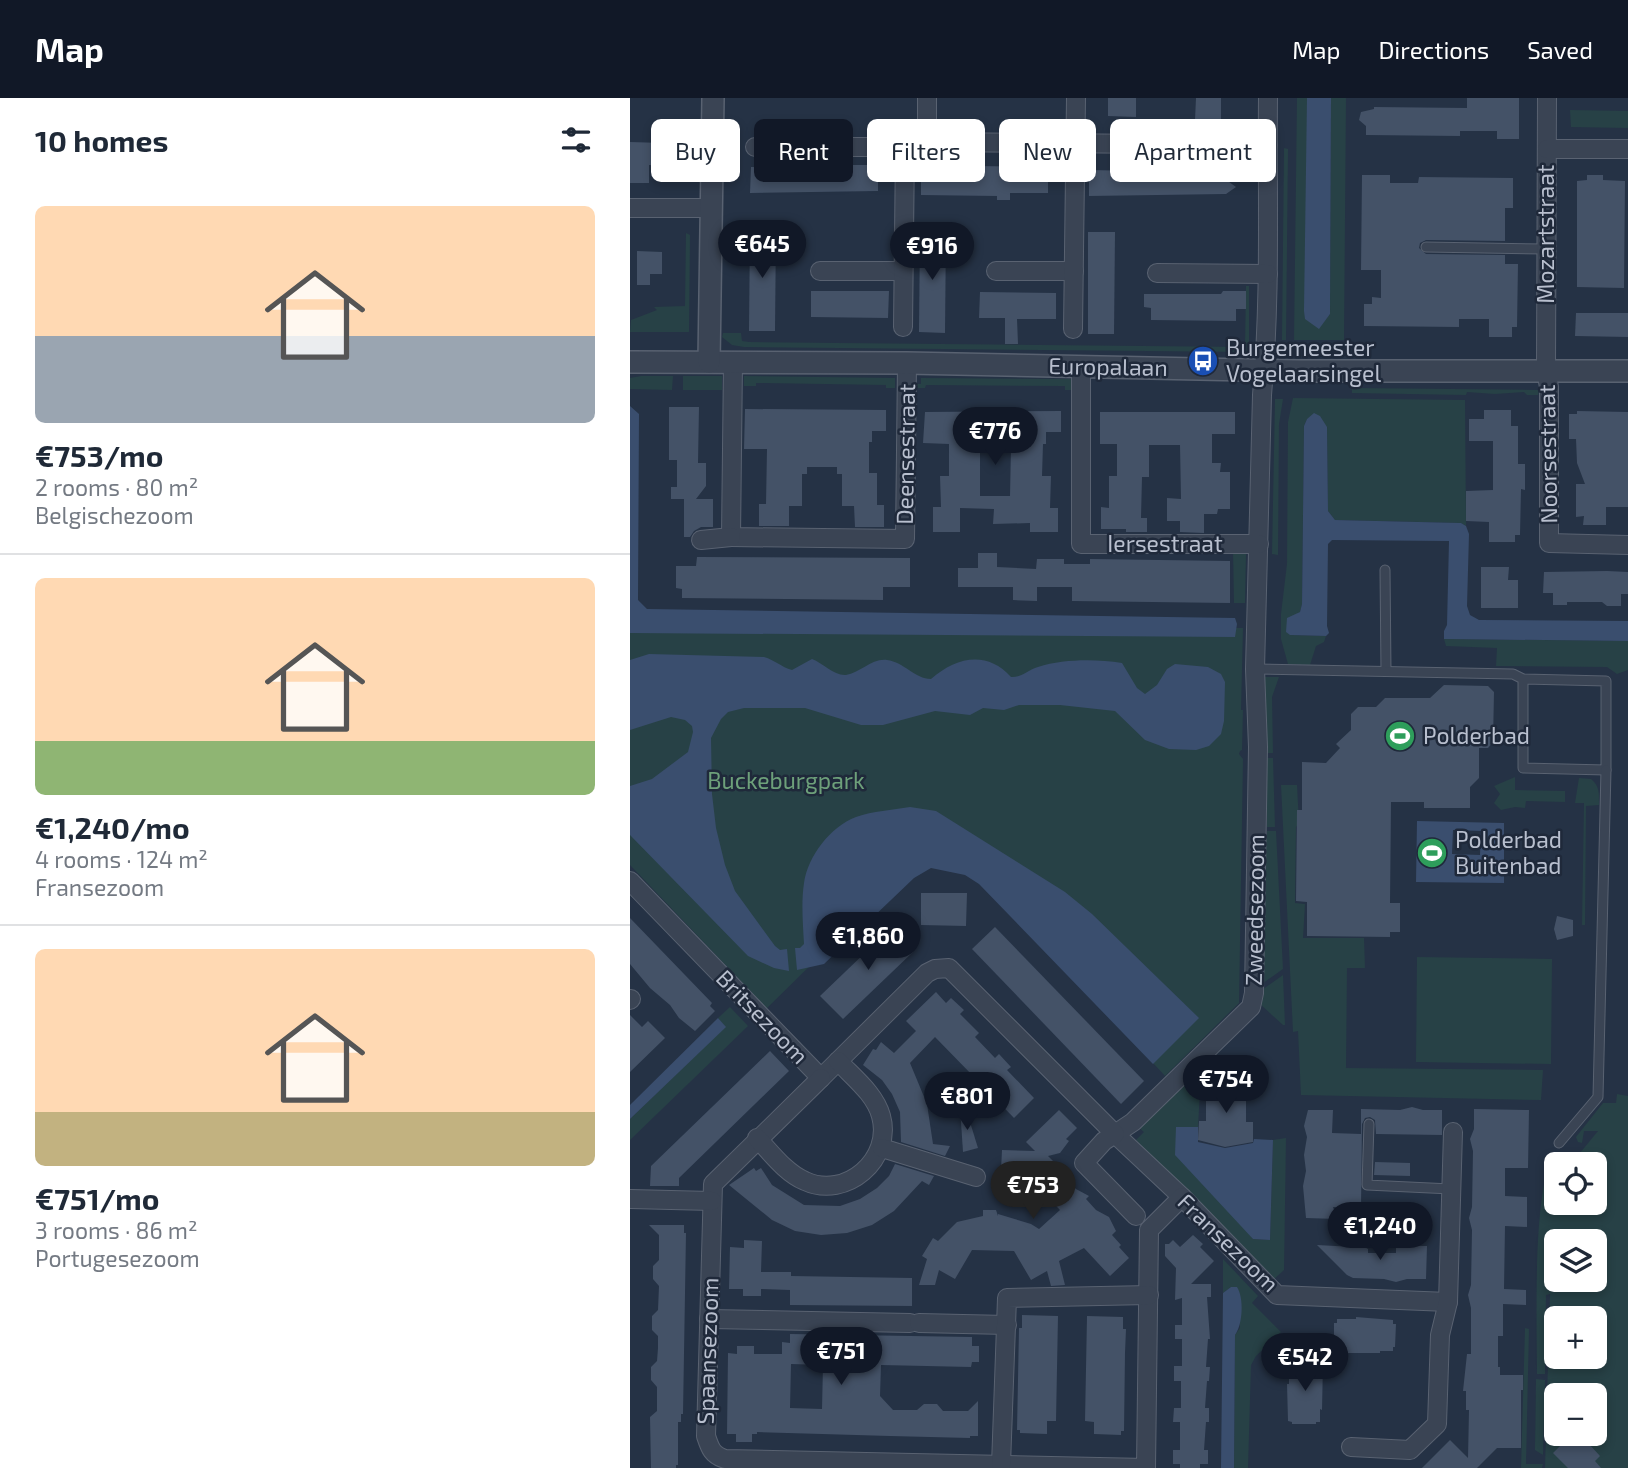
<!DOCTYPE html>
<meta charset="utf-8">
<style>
:root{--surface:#fff;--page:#f2f2f3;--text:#1f2937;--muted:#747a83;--line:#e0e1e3;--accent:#111827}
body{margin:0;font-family:"Exo 2",sans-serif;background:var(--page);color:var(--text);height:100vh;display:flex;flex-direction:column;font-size:26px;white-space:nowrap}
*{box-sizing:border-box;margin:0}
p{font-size:23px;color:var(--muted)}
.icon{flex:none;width:38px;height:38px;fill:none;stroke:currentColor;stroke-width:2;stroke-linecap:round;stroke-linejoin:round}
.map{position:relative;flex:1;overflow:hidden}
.sheet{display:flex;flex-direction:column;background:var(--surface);width:630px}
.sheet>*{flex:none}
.banner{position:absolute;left:21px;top:21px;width:665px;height:63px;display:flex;gap:14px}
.buttons{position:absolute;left:914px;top:1054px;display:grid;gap:14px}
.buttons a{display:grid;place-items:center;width:63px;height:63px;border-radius:10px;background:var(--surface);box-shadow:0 4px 10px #0003;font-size:35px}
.price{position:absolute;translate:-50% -60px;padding:0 16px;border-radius:24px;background:var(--accent);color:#fff;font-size:23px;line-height:46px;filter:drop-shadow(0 2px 4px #0008)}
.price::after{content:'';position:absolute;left:50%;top:42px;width:21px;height:16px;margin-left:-10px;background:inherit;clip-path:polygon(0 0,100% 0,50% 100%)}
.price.on{background:#222;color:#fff}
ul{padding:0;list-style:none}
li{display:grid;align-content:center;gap:14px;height:371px;padding:0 35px}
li+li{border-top:2px solid var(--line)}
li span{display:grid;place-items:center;height:217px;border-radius:10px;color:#555}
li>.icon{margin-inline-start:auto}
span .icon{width:126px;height:126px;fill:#fffc;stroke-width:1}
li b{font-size:30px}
h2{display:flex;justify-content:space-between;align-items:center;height:84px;padding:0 35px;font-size:30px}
.pill{padding:0 24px;border-radius:10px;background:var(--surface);box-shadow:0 4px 10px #0003;font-size:24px;line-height:63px}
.pill.on{background:var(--accent);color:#fff}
header{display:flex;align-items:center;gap:42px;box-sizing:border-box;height:98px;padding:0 35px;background:var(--accent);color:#fff}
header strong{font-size:33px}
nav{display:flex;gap:38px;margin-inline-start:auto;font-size:24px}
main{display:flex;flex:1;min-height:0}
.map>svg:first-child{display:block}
.green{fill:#274146;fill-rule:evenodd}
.water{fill:#3a4e6e;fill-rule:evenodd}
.building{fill:#445267;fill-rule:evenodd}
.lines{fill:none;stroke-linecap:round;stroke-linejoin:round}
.service-casing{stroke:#596271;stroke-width:11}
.minor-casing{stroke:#596271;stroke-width:20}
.tertiary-casing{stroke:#596271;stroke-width:24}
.service{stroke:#3a4454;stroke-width:9}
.minor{stroke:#3a4454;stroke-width:18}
.tertiary{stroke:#3a4454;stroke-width:21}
.labels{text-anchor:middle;stroke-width:5;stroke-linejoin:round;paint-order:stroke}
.street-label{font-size:23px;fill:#b8bfce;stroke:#1f293a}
.poi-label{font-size:23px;fill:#b8bfce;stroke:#1f293a;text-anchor:start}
.park-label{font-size:23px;fill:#6da07a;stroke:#1f293a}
</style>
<header>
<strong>Map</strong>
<nav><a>Map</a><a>Directions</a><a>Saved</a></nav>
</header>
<main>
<section class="sheet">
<h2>10 homes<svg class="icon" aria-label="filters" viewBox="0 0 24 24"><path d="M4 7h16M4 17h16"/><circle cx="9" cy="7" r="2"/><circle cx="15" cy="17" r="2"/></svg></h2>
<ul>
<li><span style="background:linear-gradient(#ffd9b3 60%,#9aa5b1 0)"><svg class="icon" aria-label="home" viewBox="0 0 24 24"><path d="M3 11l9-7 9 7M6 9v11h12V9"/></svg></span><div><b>€753/mo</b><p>2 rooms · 80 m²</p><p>Belgischezoom</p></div></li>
<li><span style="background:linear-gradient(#ffd9b3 75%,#8fb573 0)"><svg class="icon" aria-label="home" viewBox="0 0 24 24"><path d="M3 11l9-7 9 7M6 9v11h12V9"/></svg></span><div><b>€1,240/mo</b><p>4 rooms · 124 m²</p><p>Fransezoom</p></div></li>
<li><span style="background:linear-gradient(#ffd9b3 75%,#c2b280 0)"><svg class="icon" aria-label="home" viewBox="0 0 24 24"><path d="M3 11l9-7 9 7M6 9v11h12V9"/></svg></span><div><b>€751/mo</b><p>3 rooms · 86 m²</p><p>Portugesezoom</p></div></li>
</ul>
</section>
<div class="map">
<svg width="998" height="1370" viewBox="0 0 998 1370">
<rect width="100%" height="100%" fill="#253245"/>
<!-- green -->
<g class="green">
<polygon points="667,0 677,0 677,39 686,227 689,230 700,216 701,0 716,0 714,242 664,242"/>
<polygon points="940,12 998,13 998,30 941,29"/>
<polygon points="654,50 658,51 656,242 652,242"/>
<polygon points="56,135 60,137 59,234 0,234 1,222 27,212 24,209 55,208"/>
<polygon points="616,188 619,188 619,254 114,249 102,247 92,239 93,235 111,235 112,243 119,244 615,249"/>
<polygon points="11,278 43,278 42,292 0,291 0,280"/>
<rect x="53" y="278" width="39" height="14"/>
<polygon points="114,278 265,280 265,290 256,290 256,287 126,285 126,288 114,288"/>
<polygon points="291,280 442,281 442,292 435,292 435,288 296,287 295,290 284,290 284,286 291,286"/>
<polygon points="722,290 909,292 908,297 897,297 894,294 865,296 837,294 836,297 722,295"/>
<polygon points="663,300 835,302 836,428 831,425 705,422 698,413 697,329 684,318 677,321 674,328 672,506 670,514 666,517 660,537 696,538 694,544 686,548 680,567 658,566 651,541 651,516 657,466 658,324"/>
<polygon points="645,301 653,301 649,326 648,457 642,456"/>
<polygon points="603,452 616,455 615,505 604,505"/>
<polygon points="0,529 613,530 611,612 613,612 612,652 610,653 609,656 613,661 609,905 535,978 346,772 299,760 189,859 133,914 127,906 127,900 0,767"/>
<polygon points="814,541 998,543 998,572 987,576 977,569 866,568 867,550 816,548"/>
<polygon points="634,579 649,579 642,599 643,655 632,655 631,581"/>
<polygon points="632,660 643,660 645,729 637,729 637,715 632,709"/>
<polygon points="885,679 885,692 935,693 935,704 896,703 895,710 885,709 871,712 864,705 870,696 864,688"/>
<path d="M949,680L961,681C970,688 969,696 969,707L956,708L955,827H952L954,705H945Z"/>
<polygon points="651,687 667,687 669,725 666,729 665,805 675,806 673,840 734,840 735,870 717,870 716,970 913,972 911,1002 671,997 668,933 663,934"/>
<polygon points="637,733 646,733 653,871 629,888 631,744 637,738"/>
<polygon points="787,859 922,861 921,966 786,964"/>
<polygon points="653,877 655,927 653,927 630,906 629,894"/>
<polygon points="100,909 118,928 0,1042 0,1021 95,929 88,920"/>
<polygon points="566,975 574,978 570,993 568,1029 546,1029 623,1141 640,1142 643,1042 656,1040 654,1172 642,1183 506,1042 514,1034 508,1029"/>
<path d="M987,996L998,998V1370H915L920,1196L916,1197L915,1276H907C907,1233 902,1087 924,1058L926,1104H964V1066H941L968,1033H954L952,1045L948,1044L946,1039L973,1005H986ZM926,1143H964V1181H926ZM926,1220H964V1258H926ZM926,1297H964V1335H926Z"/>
<polygon points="593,1161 628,1198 622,1205 651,1234 626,1258 621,1267 618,1370 604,1370 605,1237 610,1230 607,1189 601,1189 593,1195"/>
<polygon points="895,1230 899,1231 896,1366 913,1366 912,1370 891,1370"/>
<polygon points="906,1281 915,1282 913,1357 905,1352"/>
</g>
<!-- water -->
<g class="water">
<polygon points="677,0 701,0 700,216 689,231 675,221 674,213"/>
<polygon points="0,308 9,316 8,502 17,511 605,520 607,526 605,539 0,535"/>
<polygon points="684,315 690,318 697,329 698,413 705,422 831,425 836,428 839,436 837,508 840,517 849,522 998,523 998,543 814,541 814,533 817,527 819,443 702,442 698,446 697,528 699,535 696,538 660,537 656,534 657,520 670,514 672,506 674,328 677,321"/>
<path d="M19,556L134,559C145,562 151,569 162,572L182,561C193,565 204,578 216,577C230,575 242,560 257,562C274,564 285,581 301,581C326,559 357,552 381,579C391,580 398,572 408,569C434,561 465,561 492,565L507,590L515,596L527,587L537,571L545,566L578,569L591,576L595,584L594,623L591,636L579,648L566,652L539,651L515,642L485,613L430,607H389L374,612L353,610L340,617L305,613L253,627H231L175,610H114L98,614L91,621L81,640L82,696L86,730L95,767L105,793L145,848L150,852L157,851L159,873L144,870L118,858L0,737V688L22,681L58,654L63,634L62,628L55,622L41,619L0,632V562Z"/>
<path d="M280,709L306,713L435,794L462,816L569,920L523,966L349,786L335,777L301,770L284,780L194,866L167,872L165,850H170L174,846C173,826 171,805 174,785C178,758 200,729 226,719C243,713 262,712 280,709Z"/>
<path d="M787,723L874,725V785L786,784ZM823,732L851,733L850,757L822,756Z"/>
<polygon points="88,920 96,929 0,1021 0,1007"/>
<polygon points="546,1029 568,1029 568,1044 595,1050 623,1045 624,1041 643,1042 640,1142 623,1141 545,1057"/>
<path d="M601,1189H607C614,1200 613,1226 605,1237L604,1370H591L593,1195Z"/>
</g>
<!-- building -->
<g class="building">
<polygon points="478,0 506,0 506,19 478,18"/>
<polygon points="566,0 591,0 591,22 565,22"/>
<polygon points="837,0 889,0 889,41 867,41 867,33 830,33 830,38 736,37 736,28 729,22 731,14 744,11 744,9 837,10"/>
<polygon points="0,44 33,45 33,68 19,67 19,85 0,85"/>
<polygon points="171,67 248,67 248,93 120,95 121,69 171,70"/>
<polygon points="341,68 418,69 418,95 380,95 380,102 367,102 367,98 291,97 291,71 341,71"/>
<polygon points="510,70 587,70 587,74 595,74 595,81 606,89 596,96 459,98 459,72 510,73"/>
<polygon points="732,77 760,77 760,85 788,85 789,79 883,80 883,110 875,110 875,143 796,142 790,145 789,150 796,156 875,157 875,166 888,166 887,229 882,229 882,239 859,239 859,221 829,221 829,229 734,228 734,206 742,206 742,199 751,200 751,172 731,172"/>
<polygon points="957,77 973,77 973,82 995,83 994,190 947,189 947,83 957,82"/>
<polygon points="120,131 146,131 145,233 119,233"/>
<polygon points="290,132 316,133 315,235 289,234"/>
<polygon points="458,134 485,134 484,236 458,236"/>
<polygon points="7,153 32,154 32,176 20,176 20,187 7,187"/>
<polygon points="181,193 259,193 258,220 181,219"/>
<polygon points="593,193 616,193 616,211 606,211 606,223 521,222 521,210 514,209 514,196 591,196"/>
<polygon points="350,194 426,195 426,221 387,221 388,246 375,246 375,220 349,220"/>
<polygon points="946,215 998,215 998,239 945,238"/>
<polygon points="39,309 69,309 68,365 76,365 76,388 66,401 83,401 83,429 71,429 64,433 60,439 54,439 54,401 41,401 41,389 47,389 47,362 39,362"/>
<polygon points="115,311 256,312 256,333 242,333 242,344 239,344 239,375 247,375 247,407 254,407 254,429 225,429 224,408 212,408 212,376 207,376 207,369 177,369 177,376 172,376 172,408 159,408 159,428 129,428 129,406 136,406 137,351 114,351"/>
<polygon points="854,312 881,312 881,328 888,328 888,366 895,366 895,392 891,391 890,437 885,437 885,444 859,444 859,424 836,423 836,393 863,392 863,343 839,343 839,321 854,321"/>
<path d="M431,313V334H416V346H413L412,378H421L420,410H428V434H400V425L363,426L364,411L330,410V434H303V409H311L310,378H319V346L293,345L295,314ZM350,346L381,348L380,398H350Z"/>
<polygon points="947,313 998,314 998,409 976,409 976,427 953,427 954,418 946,419 946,386 955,386 947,365 946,341 939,341 939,316 947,316"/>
<polygon points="470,314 605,314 605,336 582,336 582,365 591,365 590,374 600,374 600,411 588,411 587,416 574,416 574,435 550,434 550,423 537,423 537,400 551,401 550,347 519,347 519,379 512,379 511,420 517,420 517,434 496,434 496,431 471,431 471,409 479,410 479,378 487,378 487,346 470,346"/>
<polygon points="348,455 367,455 367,469 406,471 407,461 434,461 434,466 460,466 460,461 600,463 600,505 442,503 442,489 407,489 407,503 383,502 383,489 328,489 328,470 348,470"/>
<polygon points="67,459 280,460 280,489 253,489 253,502 52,500 52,491 46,490 46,468 66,468"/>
<polygon points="851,469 879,469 878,482 888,482 888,510 851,510"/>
<polygon points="977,473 998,474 998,496 991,496 991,508 977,508 972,504 937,504 937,507 923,507 923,495 913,495 914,474"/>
<polygon points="814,587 858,588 864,594 863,644 858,650 849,650 849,680 840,689 840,710 794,710 794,704 761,704 760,805 770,805 770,834 760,834 760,839 677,838 677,804 666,803 667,712 672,712 672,664 696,665 710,650 706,646 721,632 721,616 728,609 746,609 755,600 800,600"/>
<polygon points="291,795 337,795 336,828 291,827"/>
<polygon points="927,818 943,822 943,838 927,842 924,831"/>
<polygon points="0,820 82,905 80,908 85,913 65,933 49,920 40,907 20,890 0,866"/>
<polygon points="264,827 284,848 284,853 213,921 190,898"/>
<polygon points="365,829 514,983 491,1006 342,851"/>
<polygon points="306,894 316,905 321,900 334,912 330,916 349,935 345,939 365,960 369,956 381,969 377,972 404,1000 384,1020 305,939 280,965 297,1006 303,1046 320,1048 315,1058 271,1044 270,1014 262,996 252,982 233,967 243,951 246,952 251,944 264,955 286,933 276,923"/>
<polygon points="0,917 12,929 18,923 35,940 0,974"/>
<polygon points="140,953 159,973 49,1080 49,1088 20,1088 21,1068"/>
<polygon points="580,981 596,985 613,981 616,993 616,1024 623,1024 623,1044 595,1049 568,1042 569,1023 576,1023 576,993"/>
<polygon points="335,1008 348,1050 333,1054 330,1009"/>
<polygon points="782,1009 793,1012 812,1012 812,1037 746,1036 745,1022 740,1019 735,1020 732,1026 731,1110 703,1109 707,1121 676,1120 673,1088 676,1073 674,1057 677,1039 674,1028 678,1012 703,1012 702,1035 731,1036 731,1011 770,1012"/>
<polygon points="844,1011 899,1012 898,1070 875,1070 875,1098 897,1099 897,1129 875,1128 874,1191 896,1192 896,1207 873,1206 873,1238 868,1238 868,1269 870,1269 870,1277 893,1277 893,1292 891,1292 891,1350 867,1350 847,1370 792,1370 820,1342 838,1360 839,1312 836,1312 836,1293 833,1293 837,1256 841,1256 841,1210 838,1197 841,1187 842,1132 839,1120 842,1109 843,1053 840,1041 844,1031"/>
<polygon points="429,1012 447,1030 436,1041 439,1043 430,1055 418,1058 438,1078 436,1081 446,1091 459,1098 456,1101 466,1112 479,1119 486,1133 482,1137 491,1147 489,1149 499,1160 480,1178 454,1150 429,1163 435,1187 421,1188 417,1173 401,1182 384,1153 342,1152 325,1181 309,1172 305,1187 289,1187 297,1161 292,1158 303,1140 308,1143 327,1124 353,1118 353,1112 366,1112 368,1118 368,1116 401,1126 409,1131 430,1112 407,1088 414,1081 397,1064 383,1073 371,1072 372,1052 405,1053 396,1044"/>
<polygon points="745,1064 780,1065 780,1078 744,1077"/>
<polygon points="265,1066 304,1078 299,1087 292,1083 264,1113 242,1127 217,1135 191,1137 165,1133 142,1122 99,1087 124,1070 126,1073 131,1070 142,1087 174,1107 210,1108 230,1101 247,1090 259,1078"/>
<polygon points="19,1127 54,1127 54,1135 56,1135 53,1316 51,1316 51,1324 48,1324 48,1367 46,1367 46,1370 21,1370 20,1319 27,1313 27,1289 21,1282 21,1269 27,1263 28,1250 28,1238 22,1232 22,1218 28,1212 29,1188 23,1181 23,1168 29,1162 29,1137"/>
<polygon points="563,1137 573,1146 570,1149 584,1163 561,1186 581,1186 581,1199 577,1199 580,1241 578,1241 576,1269 580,1269 579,1283 577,1283 575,1310 579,1310 579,1324 576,1324 574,1352 578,1352 578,1366 570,1366 570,1370 550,1370 550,1366 543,1366 543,1352 550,1352 550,1324 543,1324 544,1310 551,1310 551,1283 544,1283 544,1268 552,1268 552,1241 545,1241 545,1227 552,1227 552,1200 545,1202 546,1170 535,1158 535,1146 539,1146 543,1142 550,1149"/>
<polygon points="114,1142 132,1143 131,1174 161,1174 161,1178 282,1180 282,1208 160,1207 160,1192 131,1191 131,1198 113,1198 113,1191 99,1191 100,1149 114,1150"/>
<polygon points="687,1147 724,1149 731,1147 738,1151 738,1155 766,1155 766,1148 797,1148 796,1181 777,1181 766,1184 754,1181 723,1180 717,1177"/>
<polygon points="392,1217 428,1218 426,1323 417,1323 417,1336 390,1335 390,1332 387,1332 389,1230 392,1230"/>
<polygon points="457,1218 493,1219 493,1231 496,1231 495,1255 494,1333 491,1333 491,1337 464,1336 464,1324 455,1323"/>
<polygon points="726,1219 763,1222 763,1226 766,1226 765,1249 763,1249 763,1253 750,1253 750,1255 704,1255 704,1225 707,1225 707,1221 726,1221"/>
<path d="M160,1236L342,1239V1248H349V1264H342L341,1269L251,1267L250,1298L263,1312H287L294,1306H307L313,1313H338L348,1303V1338H340V1340L260,1338L127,1334V1336H122V1344H106V1336H97L98,1255L107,1256V1248H124V1256H152V1244L160,1245ZM161,1266L193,1267L192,1311L160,1310Z"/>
<polygon points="663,1265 693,1265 692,1312 690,1311 690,1324 686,1324 686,1326 662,1326 662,1324 658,1323 657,1286 659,1286 659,1267 663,1267"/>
<polygon points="938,1335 971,1335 959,1346 970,1358 965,1363 971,1370 938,1370 923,1355 938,1340"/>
</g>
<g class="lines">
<!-- service casing -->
<g class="service-casing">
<g id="service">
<polyline points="796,149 916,151"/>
<polyline points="755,472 756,573"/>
<polyline points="625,571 883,576 893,581 893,670 976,672 976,583 893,581"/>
<polyline points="739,1026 737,1087 821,1091"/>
<polyline points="929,1045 968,999 976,672"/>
</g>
</g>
<!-- minor casing -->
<g class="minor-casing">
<g id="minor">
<path d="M638,0C637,99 641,198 632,297L625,571L628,649L624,895L621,909L503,1024L485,1036L552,1099L647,1197L818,1204"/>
<polyline points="917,0 916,272 919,289 919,445 998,447"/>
<polyline points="297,44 297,0"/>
<polyline points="125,49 275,49 297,44 638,47"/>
<polyline points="917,51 998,51"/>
<polyline points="0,110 82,110"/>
<polyline points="190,173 273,173"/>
<polyline points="366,173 444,173"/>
<polyline points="527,175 638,176"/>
<polyline points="273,229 275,49"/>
<polyline points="443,231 446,0"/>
<polyline points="103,264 101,439 275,441 277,265"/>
<polyline points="451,268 451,446 629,446"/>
<polyline points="71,442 101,439"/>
<polyline points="0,783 191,980 297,875 305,871 319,870 485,1036 474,1043 454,1065 506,1118"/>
<polyline points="0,902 1,901"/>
<path d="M191,980L83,1086L76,1338C80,1350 82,1357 95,1361L516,1370L519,1132L552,1099"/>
<path d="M127,1040C142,1056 156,1075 175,1083C216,1102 263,1061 251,1018C245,996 224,980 208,963"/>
<polyline points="252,1050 346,1079"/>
<polyline points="0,1101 82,1103"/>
<polyline points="79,1221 280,1225"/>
<polyline points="289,1225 377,1227"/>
<polyline points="721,1349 780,1352 807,1326 810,1237 818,1204 823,1034"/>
<polyline points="371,1367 377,1200 519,1197"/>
</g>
</g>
<!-- tertiary casing -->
<g class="tertiary-casing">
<g id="tertiary">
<polyline points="0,264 277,265 669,273 998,273"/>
<polyline points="79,264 83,0"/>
</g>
</g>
<!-- service -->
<use href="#service" class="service"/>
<!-- minor -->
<use href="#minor" class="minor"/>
<!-- tertiary -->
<use href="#tertiary" class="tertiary"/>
</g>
<!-- icons -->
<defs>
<g id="bus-disc" transform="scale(1.575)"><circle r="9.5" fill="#1a4fb4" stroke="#1f293a"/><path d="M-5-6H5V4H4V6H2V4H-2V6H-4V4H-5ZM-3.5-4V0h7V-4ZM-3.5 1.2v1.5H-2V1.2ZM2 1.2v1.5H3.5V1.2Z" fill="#fff"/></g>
<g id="stadium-disc" transform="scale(1.575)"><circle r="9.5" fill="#2e9e5b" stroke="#1f293a"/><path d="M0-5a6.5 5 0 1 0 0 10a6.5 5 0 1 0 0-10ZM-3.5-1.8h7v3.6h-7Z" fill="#fff"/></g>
</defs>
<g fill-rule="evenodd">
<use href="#bus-disc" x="573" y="263"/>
<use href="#stadium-disc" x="770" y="638"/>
<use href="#stadium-disc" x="802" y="755"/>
</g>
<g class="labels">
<!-- street labels -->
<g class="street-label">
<text transform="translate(916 136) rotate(-90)" y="8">Mozartstraat</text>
<text transform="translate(478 269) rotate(1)" y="8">Europalaan</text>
<text transform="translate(276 356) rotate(-89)" y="8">Deensestraat</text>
<text transform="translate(918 356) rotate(-91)" y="8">Noorsestraat</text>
<text x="535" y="454">Iersestraat</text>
<text transform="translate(625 812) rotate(-89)" y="8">Zweedsezoom</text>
<text transform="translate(132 919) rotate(46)" y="8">Britsezoom</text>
<text transform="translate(598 1145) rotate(44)" y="8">Fransezoom</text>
<text transform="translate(78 1253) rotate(-88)" y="8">Spaansezoom</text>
</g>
<!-- poi labels -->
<g class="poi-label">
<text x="596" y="258">Burgemeester<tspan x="596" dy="26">Vogelaarsingel</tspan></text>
<text x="793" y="646">Polderbad</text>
<text x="825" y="750">Polderbad<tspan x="825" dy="26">Buitenbad</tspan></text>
</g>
<!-- park labels -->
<g class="park-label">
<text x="156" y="691">Buckeburgpark</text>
</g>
</g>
</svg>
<div class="buttons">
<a><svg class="icon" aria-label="locate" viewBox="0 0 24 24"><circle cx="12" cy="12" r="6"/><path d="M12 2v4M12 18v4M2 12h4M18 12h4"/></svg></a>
<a><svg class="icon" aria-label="layers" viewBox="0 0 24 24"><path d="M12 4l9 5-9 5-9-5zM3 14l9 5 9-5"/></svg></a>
<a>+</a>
<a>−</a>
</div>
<b class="price" style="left:132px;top:182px">€645</b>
<b class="price" style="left:302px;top:184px">€916</b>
<b class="price" style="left:365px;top:369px">€776</b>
<b class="price" style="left:238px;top:874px">€1,860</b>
<b class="price" style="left:596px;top:1017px">€754</b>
<b class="price" style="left:337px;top:1034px">€801</b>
<b class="price on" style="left:403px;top:1123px">€753</b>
<b class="price" style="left:750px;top:1164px">€1,240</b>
<b class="price" style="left:211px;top:1289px">€751</b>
<b class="price" style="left:675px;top:1295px">€542</b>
<div class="banner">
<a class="pill">Buy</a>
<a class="pill on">Rent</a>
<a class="pill">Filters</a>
<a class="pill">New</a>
<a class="pill">Apartment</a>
</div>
</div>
</main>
